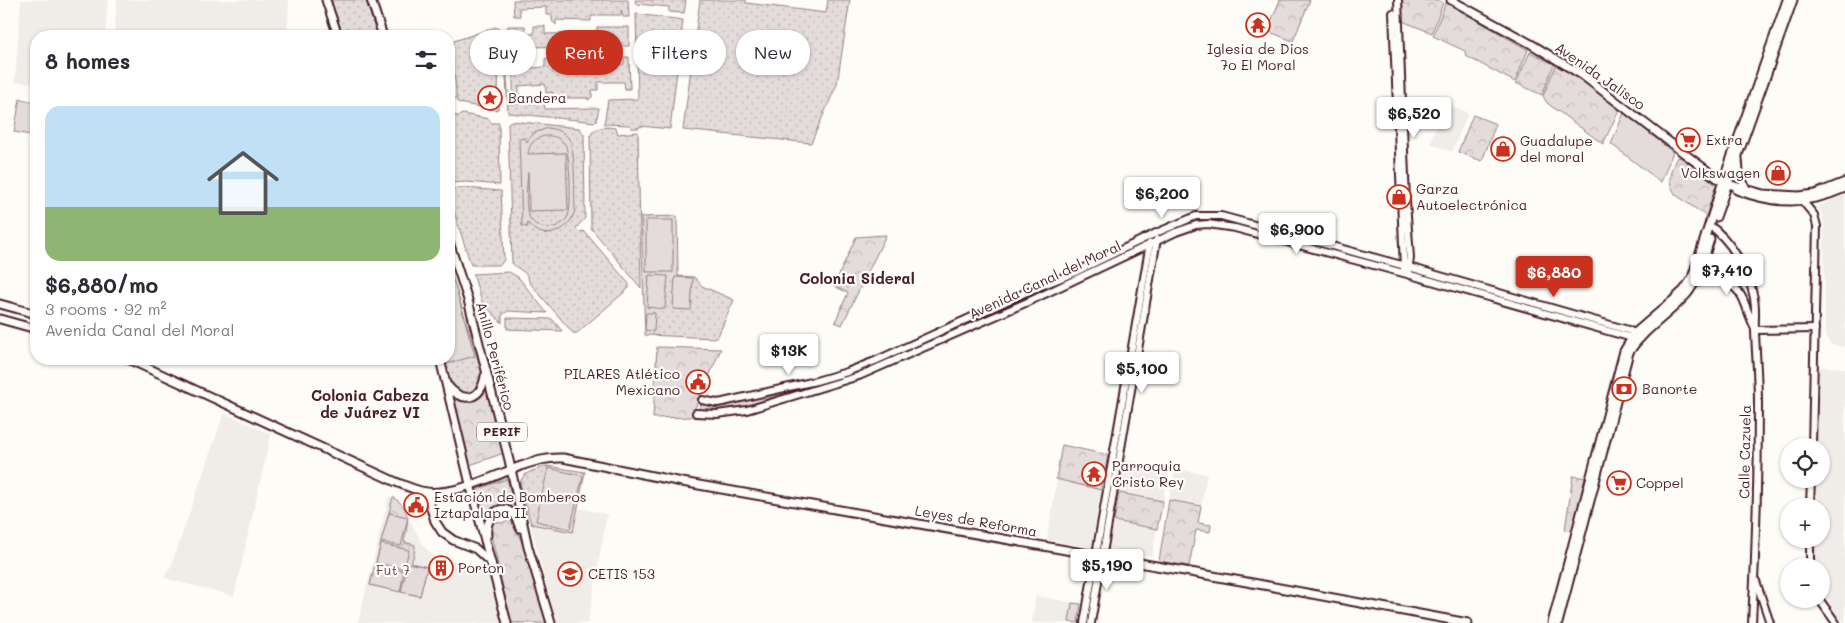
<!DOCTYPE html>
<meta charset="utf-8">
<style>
:root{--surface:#fff;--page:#f2f2f3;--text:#2b2b33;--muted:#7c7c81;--accent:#c8321e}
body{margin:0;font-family:Mali,sans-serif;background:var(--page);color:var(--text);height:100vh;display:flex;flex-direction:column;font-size:19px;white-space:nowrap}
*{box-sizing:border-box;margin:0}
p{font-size:16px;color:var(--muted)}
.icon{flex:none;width:28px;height:28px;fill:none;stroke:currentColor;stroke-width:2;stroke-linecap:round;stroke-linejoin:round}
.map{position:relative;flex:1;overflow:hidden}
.drawer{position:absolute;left:30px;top:30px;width:425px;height:335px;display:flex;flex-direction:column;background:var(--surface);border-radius:20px;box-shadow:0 1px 4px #0004}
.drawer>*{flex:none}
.banner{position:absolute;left:470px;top:30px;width:475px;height:45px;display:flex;gap:10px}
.fabs{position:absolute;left:1780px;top:438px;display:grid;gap:10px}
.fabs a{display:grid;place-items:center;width:50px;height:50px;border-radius:50%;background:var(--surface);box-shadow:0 1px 4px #0004;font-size:25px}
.price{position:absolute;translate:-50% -42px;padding:0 11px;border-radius:5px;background:#fff;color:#222;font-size:16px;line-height:32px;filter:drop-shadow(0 1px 2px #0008)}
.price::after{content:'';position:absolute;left:50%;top:30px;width:15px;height:11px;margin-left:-8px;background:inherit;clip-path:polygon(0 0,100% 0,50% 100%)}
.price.active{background:var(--accent);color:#fff}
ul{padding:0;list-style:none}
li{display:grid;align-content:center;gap:10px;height:265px;padding:0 15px}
li span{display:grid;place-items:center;height:155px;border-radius:15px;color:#555}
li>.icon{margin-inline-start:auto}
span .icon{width:90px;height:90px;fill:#fffc;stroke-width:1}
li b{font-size:21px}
h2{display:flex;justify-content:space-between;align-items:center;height:60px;padding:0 15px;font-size:21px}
.chip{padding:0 18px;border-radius:22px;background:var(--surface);box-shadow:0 1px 4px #0004;font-size:18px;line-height:45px}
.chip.active{background:var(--accent);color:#fff}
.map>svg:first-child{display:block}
.built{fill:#f0ece8}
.grass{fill:url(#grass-dots);stroke:#967e82}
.forest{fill:url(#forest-crowns);stroke:#967e82}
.pitch{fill:#e3dcda;stroke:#967e82;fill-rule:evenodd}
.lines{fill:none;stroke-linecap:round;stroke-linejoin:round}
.secondary-casing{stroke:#4a1f2b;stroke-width:10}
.primary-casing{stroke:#4a1f2b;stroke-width:11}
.secondary{stroke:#fdfcf7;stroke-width:6}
.primary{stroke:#fdfcf7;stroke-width:7}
.labels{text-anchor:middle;stroke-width:4.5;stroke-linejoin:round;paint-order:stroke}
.shield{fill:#fdfcf7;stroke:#806168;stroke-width:1}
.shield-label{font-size:12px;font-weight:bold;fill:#4a1f2b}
.poi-label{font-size:14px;fill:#4a1f2b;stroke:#fdfcf7;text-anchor:start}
.street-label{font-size:14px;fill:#4a1f2b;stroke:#fdfcf7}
.park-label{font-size:14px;fill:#704e57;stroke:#fdfcf7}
.neighbourhood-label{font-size:15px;font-weight:bold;fill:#4a1f2b;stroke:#fdfcf7}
</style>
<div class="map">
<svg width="1845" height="623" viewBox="0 0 1845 623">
<defs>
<pattern id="grass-dots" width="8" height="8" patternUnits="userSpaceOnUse" patternTransform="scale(1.25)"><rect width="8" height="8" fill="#e3dcda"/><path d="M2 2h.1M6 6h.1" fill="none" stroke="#c4bcbb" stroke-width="1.8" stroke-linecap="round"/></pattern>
<pattern id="forest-crowns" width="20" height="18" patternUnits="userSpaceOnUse" patternTransform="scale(1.25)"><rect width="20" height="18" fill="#e3dcda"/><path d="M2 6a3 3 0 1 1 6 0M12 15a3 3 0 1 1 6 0" fill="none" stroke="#c4bcbb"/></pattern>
</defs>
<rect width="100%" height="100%" fill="#fdfcf7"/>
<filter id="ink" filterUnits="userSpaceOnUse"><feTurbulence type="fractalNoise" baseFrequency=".02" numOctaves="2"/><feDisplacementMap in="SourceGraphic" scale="10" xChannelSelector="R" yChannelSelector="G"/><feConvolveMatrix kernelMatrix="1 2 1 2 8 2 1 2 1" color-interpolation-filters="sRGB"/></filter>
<g filter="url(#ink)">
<!-- built -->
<g class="built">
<polygon points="21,0 108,0 105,36 36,36 36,83 15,82"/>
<polygon points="117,0 289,0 287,36 114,36"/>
<polygon points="1446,104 1468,113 1452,152 1430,143"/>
<polygon points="1845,194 1845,347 1830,344 1825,333 1824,227 1822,214 1817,207"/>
<polygon points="1819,367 1845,368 1845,623 1832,610 1822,593 1821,566 1815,566 1815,539 1821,539 1821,506 1816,506 1817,479 1821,479 1821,446 1817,446"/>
<polygon points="224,413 271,434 234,596 164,578 171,566"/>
<polygon points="1062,449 1107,457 1091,547 1047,540"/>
<polygon points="1124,460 1168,468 1163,501 1119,493"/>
<polygon points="547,466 585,472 577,508 607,514 588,623 556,623 520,483 524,475"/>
<polygon points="1175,469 1207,474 1201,506 1169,500"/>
<polygon points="389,496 400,502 424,547 435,557 471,564 487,574 490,579 502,623 358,623"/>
<polygon points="1114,521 1157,529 1152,556 1108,548"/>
<polygon points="1036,596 1081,604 1078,623 1032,623"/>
</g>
<!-- grass -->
<g class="grass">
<polygon points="330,0 366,0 377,36 341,36"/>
<polygon points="513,0 628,0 629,17 623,17 621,10 621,15 598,15 597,16 591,16 591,21 556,20 556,25 552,21 552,15 546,15 546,7 519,8 520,16 514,16"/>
<polygon points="635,0 686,0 684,13 669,12 669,7 636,4"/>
<polygon points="700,0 746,0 746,3 826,13 828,0 850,0 837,84 811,143 683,130"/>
<polygon points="636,14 683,20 670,129 640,126 639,128 631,128 630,125 604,124 608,100 638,99"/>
<polygon points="508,26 525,26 525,34 534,34 534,26 545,26 545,34 597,33 597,27 629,27 629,46 507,47 507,78 509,104 544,103 545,109 599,108 596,122 508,113 506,77"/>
<path d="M496,27L499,29L498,109L495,110L459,103L456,99C457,80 449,59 454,41Z"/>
<polygon points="591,54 598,54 598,65 624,64 624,57 629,57 630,89 625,89 624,82 598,82 598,90 592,90 592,97 588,100 588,98 557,98 556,101 553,98 552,92 546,93 545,84 519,86 519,96 513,96 513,61 519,60 519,69 545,67 545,59 555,55"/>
<polygon points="463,114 489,119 491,123 499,123 500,185 467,182 449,183 449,115 458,116"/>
<path d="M511,121L579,128L584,134L585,218L576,228L580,232L584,231L629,284V288L577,333H573L529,282C528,271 519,271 512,263L508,123Z"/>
<polygon points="608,127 616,128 618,134 638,132 641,288 591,228 590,137 593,131 600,128"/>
<polygon points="465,188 501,191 504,260 500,265 471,265 449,196 449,189"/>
<polygon points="677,216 678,276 694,277 702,286 734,300 717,338 645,335 641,217"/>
<polygon points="449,266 482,372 481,385 471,395 464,394 453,388 443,359 449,359"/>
<polygon points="509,272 518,277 547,313 508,311 502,315 502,323 482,302 473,274"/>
<polygon points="507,318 552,319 562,331 507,329"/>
<path d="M547,466L585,472L573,532L531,524L520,483C523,471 537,470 547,466Z"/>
</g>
<!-- forest -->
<g class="forest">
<polygon points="1280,0 1310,0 1293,41 1267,31"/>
<polygon points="1401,0 1439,0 1443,3 1432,33 1402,21"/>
<polygon points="1446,2 1528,50 1515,82 1466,56 1465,51 1433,36"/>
<polygon points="1530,52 1554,64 1542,95 1516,83"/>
<polygon points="1556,65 1581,79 1620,108 1603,144 1547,103 1543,96"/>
<polygon points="1473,115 1496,124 1482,161 1458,152"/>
<path d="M1677,157L1682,158L1716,185L1706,216L1676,195C1666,181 1670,171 1677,157Z"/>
<polygon points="886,235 842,325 835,322 848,293 834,286 856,237"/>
<polygon points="1030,292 1029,300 980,322 979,316"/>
<polygon points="967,322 969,327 860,374 799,391 798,387 819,382"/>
<polygon points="657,347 721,349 691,417 653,418"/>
<path d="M487,385L504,453L470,465L452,394C466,404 477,399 487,385Z"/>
<polygon points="789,389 792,395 746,409 697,413 702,403 717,405"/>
<polygon points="1062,445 1108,455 1101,490 1056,479"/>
<polygon points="1573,476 1587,478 1573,531 1565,530"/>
<polygon points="507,479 516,513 511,509 490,514 486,519 478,489"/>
<polygon points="1119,493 1163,501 1157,529 1114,521"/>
<path d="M393,497C412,510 408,522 404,542L415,545L414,555L411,563L427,567L420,596L370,585Z"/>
<polygon points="1169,500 1201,506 1198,523 1211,525 1210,532 1196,530 1189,566 1159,561"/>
<polygon points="511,516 527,555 548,623 511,623 490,530 491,521 503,523"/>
</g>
<!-- pitch -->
<g class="pitch">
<polygon points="20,99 36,102 36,136 14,132"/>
<polygon points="1624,113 1673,152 1661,182 1611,144"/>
<path d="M548,128C556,129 564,132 569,139C576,151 574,194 575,210C570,232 542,243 528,223L527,227L522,226L519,139L525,138L527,142L534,133ZM545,136C553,135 560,138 565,144C570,153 572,207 568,216C560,232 534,232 528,214C525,205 527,182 528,172L529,211L568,210L566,153L528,154C529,144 535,138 545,136Z"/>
<rect x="646" y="220" width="27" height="52"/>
<polygon points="649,275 668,276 665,309 647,307"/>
<polygon points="675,277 693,278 691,310 673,309"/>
<polygon points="454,282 475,356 446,364 444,359 449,359 449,283"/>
<polygon points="646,313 655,313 654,331 645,330"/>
<polygon points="548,468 583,476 570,529 536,521"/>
<polygon points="389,513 408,517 401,546 381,542"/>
<polygon points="381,544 409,550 404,569 376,563"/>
<polygon points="408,563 427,567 420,596 401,592"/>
<polygon points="375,565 404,571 400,592 370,585"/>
<polygon points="1072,603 1081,604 1078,623 1069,622"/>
</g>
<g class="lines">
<!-- secondary casing -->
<g class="secondary-casing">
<g id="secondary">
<polyline points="1398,0 1406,201 1410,258 1408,271"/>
<polyline points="1393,13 1404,268"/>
<polyline points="1800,198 1814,215 1817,226 1812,446"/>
<path d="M1709,225C1730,239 1748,270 1753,294C1757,308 1754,318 1755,332C1756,356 1758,379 1758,403C1758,477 1756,550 1752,623"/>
<path d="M1695,283C1712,278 1734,279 1743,299C1747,308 1750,319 1755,328"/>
<polyline points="1755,330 1815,329"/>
<polyline points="702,400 717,403 723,402 816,381 847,372 875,361 1031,290 1071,274 1156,233 1196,216 1221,216 1409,267 1628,330 1639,335"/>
<polyline points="696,413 717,414 747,410 859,376 1032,300 1176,232 1196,225 1208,224 1235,228 1407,274 1636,339"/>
<polyline points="1810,506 1811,479"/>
<polyline points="1810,539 1810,566"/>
<polyline points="1756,581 1770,623"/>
<polyline points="1819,599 1836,623"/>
<polyline points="1084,623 1150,243"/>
<polyline points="1091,623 1157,239"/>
</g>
</g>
<!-- primary casing -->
<g class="primary-casing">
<g id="primary">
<polyline points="326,0 338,36"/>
<polyline points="371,0 383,36"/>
<polyline points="1451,0 1531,44 1582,75 1685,154 1717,178 1728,184 1763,194 1799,196 1815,194 1845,182"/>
<polyline points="1738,158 1739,172 1746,189"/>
<path d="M1737,190C1776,205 1807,205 1845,188"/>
<polyline points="1716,217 1793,0"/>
<polyline points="449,242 468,300 509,460 528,547 551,623"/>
<polyline points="0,304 36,314"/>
<polyline points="0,319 36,329"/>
<path d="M128,359L396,482C404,485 412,489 421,491C449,498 492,477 518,467C533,462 547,457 563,458L682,482L1258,584L1468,623"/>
<polyline points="440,359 470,484 507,623"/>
<path d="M448,386C463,404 481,400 485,376"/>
<polyline points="426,492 435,521 442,532 453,540 476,549 491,563"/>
<path d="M487,535C485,520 498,500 513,514C517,518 518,524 520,528"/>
<polyline points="1552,623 1624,351 1635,333 1671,302 1684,290 1692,278 1723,181 1787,0"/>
<path d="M1558,623L1629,352C1645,328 1669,315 1687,294C1700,278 1704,258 1710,239"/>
</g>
</g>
<!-- secondary -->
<use href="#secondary" class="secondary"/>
<!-- primary -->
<use href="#primary" class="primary"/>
</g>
</g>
<!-- icons -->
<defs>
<g id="temple-ring" transform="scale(1.25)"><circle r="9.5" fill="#fdfcf7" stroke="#c8321e" stroke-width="1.5"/><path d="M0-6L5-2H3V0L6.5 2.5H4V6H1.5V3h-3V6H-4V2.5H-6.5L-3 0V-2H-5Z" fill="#c8321e"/></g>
<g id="sight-ring" transform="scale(1.25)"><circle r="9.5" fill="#fdfcf7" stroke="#c8321e" stroke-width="1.5"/><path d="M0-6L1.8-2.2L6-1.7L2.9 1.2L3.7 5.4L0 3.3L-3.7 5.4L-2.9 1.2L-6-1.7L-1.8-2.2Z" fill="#c8321e"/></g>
<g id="supermarket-ring" transform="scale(1.25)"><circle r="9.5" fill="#fdfcf7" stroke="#c8321e" stroke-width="1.5"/><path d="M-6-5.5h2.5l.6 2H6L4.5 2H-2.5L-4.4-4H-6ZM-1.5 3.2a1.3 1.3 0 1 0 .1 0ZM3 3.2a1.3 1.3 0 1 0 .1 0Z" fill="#c8321e"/></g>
<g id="shop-ring" transform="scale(1.25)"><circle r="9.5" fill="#fdfcf7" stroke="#c8321e" stroke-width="1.5"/><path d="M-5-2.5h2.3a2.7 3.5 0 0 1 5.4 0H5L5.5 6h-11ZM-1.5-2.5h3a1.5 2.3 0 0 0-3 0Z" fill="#c8321e"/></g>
<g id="civic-ring" transform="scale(1.25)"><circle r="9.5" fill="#fdfcf7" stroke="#c8321e" stroke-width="1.5"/><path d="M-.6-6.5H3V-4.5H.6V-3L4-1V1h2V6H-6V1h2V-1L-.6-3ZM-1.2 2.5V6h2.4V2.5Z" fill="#c8321e"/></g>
<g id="bank-ring" transform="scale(1.25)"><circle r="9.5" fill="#fdfcf7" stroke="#c8321e" stroke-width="1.5"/><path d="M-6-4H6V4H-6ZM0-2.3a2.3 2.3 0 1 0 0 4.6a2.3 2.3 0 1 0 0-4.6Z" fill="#c8321e"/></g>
<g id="building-ring" transform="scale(1.25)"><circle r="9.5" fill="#fdfcf7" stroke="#c8321e" stroke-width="1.5"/><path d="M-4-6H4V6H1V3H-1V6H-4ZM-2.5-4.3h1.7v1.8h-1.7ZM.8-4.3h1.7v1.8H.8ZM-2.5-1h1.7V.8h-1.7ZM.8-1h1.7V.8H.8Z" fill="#c8321e"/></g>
<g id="university-ring" transform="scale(1.25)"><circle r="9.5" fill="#fdfcf7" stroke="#c8321e" stroke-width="1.5"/><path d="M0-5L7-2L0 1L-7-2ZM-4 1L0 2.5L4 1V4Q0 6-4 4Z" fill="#c8321e"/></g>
</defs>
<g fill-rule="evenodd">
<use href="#temple-ring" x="1258" y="25"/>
<use href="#sight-ring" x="490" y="98"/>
<use href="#supermarket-ring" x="1688" y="140"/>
<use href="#shop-ring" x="1503" y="149"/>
<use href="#shop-ring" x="1778" y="173"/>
<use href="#shop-ring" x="1399" y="197"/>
<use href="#civic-ring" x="698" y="382"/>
<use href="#bank-ring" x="1624" y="389"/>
<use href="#temple-ring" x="1094" y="474"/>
<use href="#supermarket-ring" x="1619" y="483"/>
<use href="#civic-ring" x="416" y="505"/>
<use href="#building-ring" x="441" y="568"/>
<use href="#university-ring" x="570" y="574"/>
</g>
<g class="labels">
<!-- shield labels -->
<rect class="shield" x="477" y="422.5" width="50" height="19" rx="4"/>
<g class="shield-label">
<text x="502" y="436">PERIF</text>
</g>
<!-- poi labels -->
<g class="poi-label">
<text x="1258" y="54" text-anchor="middle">Iglesia de Dios<tspan x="1258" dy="16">7o El Moral</tspan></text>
<text x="508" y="103">Bandera</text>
<text x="1706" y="145">Extra</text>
<text x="1520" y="146">Guadalupe<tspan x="1520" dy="16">del moral</tspan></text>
<text x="1760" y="178" text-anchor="end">Volkswagen</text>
<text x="1416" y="194">Garza<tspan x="1416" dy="16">Autoelectrónica</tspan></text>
<text x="680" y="379" text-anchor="end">PILARES Atlético<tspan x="680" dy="16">Mexicano</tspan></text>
<text x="1642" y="394">Banorte</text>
<text x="1112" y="471">Parroquia<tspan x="1112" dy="16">Cristo Rey</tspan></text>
<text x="1636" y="488">Coppel</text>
<text x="434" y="502">Estación de Bomberos<tspan x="434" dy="16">Iztapalapa II</tspan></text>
<text x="458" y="573">Porton</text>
<text x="588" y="579">CETIS 153</text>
</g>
<!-- street labels -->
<g class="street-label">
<text transform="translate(1600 76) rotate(35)" y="5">Avenida Jalisco</text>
<text transform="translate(1045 280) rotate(-25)" y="5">Avenida Canal del Moral</text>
<text transform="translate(495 356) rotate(75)" y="5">Anillo Periférico</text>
<text transform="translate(1745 452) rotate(-89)" y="5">Calle Cazuela</text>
<text transform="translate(976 521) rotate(10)" y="5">Leyes de Reforma</text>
</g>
<!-- park labels -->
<g class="park-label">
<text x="393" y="575">Fut 7</text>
</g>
<!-- neighbourhood labels -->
<g class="neighbourhood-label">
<text x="857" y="284">Colonia Sideral</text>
<text x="370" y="401">Colonia Cabeza<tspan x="370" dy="17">de Juárez VI</tspan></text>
</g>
</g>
</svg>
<div class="fabs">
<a><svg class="icon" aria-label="locate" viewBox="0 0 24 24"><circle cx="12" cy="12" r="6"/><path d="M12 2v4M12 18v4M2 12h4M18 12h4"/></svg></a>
<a>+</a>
<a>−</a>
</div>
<b class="price" style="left:1414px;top:139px">$6,520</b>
<b class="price" style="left:1162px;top:219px">$6,200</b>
<b class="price" style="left:1297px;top:255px">$6,900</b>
<b class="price" style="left:1727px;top:296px">$7,410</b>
<b class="price active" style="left:1554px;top:298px">$6,880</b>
<b class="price" style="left:789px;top:376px">$13K</b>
<b class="price" style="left:1142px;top:394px">$5,100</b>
<b class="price" style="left:1107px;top:591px">$5,190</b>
<div class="banner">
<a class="chip">Buy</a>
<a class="chip active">Rent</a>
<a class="chip">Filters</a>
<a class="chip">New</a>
</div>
<section class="drawer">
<h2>8 homes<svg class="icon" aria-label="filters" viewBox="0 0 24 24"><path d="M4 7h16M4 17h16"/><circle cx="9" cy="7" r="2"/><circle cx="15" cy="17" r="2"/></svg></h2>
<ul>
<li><span style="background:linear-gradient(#bfe0f5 65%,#8fb573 0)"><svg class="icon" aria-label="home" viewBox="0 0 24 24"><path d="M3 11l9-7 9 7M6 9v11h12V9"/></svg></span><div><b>$6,880/mo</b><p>3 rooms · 92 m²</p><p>Avenida Canal del Moral</p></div></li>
</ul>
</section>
</div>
